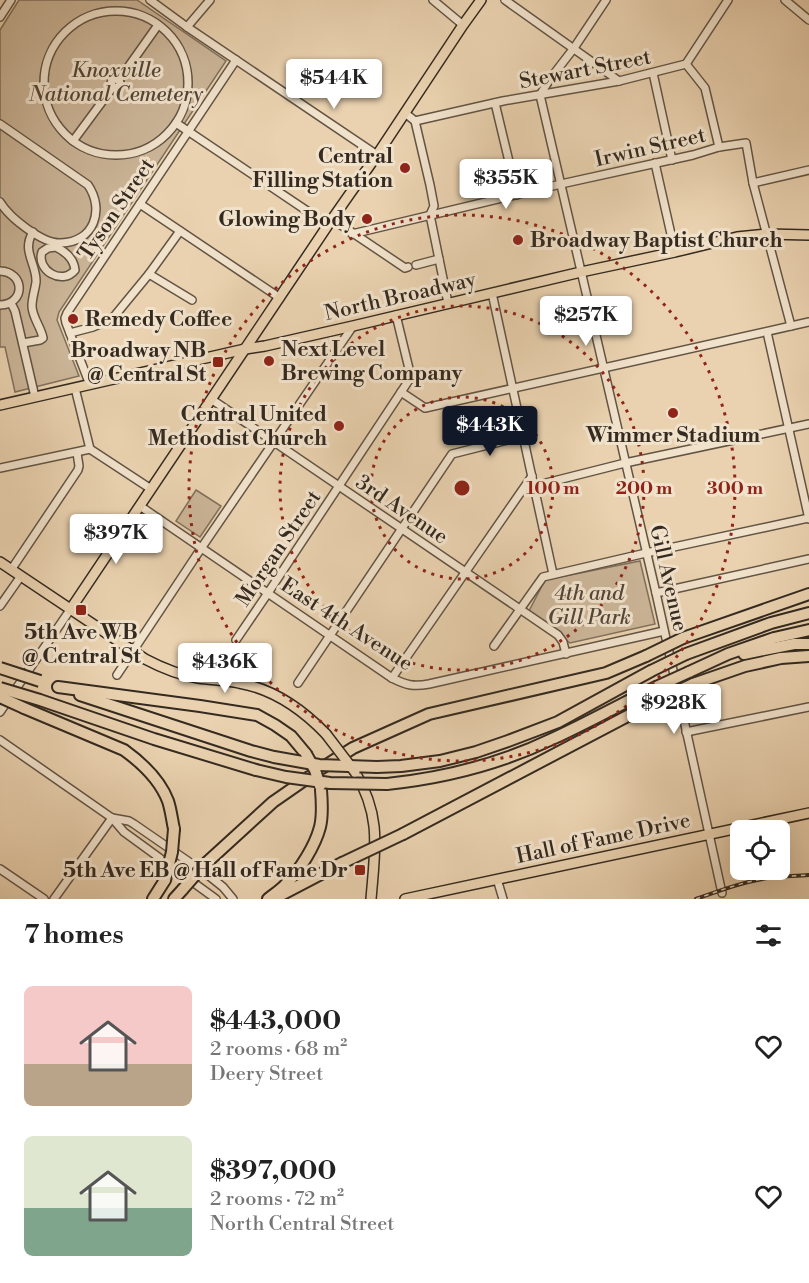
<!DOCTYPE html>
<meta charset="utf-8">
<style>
:root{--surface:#fff;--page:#f2f2f2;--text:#222;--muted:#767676;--accent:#111827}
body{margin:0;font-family:"Libre Bodoni",serif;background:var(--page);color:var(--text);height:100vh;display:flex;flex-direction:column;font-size:22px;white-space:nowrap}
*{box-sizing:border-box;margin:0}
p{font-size:20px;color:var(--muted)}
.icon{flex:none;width:33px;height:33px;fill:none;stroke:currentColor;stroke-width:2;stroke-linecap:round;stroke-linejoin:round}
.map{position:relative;height:899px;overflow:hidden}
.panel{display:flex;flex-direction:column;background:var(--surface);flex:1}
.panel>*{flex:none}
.fabs{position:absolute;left:730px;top:820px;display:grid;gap:12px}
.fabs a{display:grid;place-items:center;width:60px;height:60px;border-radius:9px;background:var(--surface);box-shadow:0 6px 24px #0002;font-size:30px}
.price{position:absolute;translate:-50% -51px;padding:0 14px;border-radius:6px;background:#fff;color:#222;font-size:20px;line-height:39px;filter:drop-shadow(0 2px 3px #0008)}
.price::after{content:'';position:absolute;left:50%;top:36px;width:18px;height:14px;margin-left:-9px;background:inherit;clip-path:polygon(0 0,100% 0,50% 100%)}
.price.active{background:var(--accent);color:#fff}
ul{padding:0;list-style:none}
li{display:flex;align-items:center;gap:18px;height:150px;padding:0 24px}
li span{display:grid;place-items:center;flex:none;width:168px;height:120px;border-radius:9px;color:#555}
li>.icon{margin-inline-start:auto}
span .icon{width:72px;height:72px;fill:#fffc;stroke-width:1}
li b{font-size:26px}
h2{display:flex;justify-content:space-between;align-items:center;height:72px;padding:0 24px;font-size:26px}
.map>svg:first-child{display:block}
.green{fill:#cbb598;stroke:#80705c;stroke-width:1.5}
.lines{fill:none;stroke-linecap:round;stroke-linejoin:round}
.minor-casing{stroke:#625444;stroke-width:10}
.major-casing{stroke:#342a20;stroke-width:12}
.highway-casing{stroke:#342a20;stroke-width:14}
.minor{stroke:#f1e2cc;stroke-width:7}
.major{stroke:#ead2b0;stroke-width:9}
.highway{stroke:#ead2b0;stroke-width:10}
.rail-casing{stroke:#342a20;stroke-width:4}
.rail{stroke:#f1e2cc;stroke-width:1.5;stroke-dasharray:4.5;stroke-linecap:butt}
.major-bridge-casing{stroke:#342a20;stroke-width:12;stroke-linecap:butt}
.highway-bridge-casing{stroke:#342a20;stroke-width:14;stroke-linecap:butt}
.major-bridge{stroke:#ead2b0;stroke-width:9}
.highway-bridge{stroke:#ead2b0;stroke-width:10}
.ring{fill:none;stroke:#8f2418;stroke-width:3;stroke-dasharray:3 6}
.poi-dot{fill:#8f2418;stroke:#f1e2cc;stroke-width:2}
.labels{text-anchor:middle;stroke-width:6;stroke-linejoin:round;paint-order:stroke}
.street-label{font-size:21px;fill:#342a20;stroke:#f1e2cc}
.park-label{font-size:21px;font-style:italic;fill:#524638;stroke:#f1e2cc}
.poi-label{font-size:21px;font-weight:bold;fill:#342a20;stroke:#f1e2cc;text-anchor:end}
.centre{fill:#8f2418;stroke:#f1e2cc;stroke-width:3}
.ring-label{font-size:18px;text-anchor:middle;font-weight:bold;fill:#8f2418;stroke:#f1e2cc;stroke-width:6;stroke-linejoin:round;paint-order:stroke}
</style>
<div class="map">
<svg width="809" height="899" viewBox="0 0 809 899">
<rect width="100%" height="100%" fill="#ead2b0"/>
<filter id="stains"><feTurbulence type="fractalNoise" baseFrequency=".00333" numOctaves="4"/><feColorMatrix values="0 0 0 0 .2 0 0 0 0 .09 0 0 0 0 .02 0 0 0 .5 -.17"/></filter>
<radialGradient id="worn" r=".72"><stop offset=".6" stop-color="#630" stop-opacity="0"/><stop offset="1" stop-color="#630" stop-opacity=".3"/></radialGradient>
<!-- green -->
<g class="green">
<polygon points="19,0 137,0 226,61 59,312 57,320 79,376 15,392 5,347 0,347 0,30"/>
<polygon points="196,490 221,506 200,537 176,521"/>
<polygon points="640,561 655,624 570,643 529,611 545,580"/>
</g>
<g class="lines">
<!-- minor casing -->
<g class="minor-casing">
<g id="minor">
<polyline points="150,0 187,27 377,155"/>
<polyline points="433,0 463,25"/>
<polyline points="505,0 619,81"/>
<polyline points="606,0 574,48 550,79 540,95 656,593 722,893"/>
<polyline points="785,0 809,20"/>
<circle cx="116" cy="83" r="72"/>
<polyline points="0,17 11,0"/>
<polyline points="187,27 210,0"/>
<polyline points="686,64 705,88 719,147"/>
<polyline points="653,73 672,160"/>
<polyline points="119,80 158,25"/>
<polyline points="495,103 517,195"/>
<polyline points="405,113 415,121 430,185 434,206 430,215 448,303"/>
<polyline points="415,121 503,101 619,81 686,64 728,0"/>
<polyline points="176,123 328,225"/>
<path d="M0,124L88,185C105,210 94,242 61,243C42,244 9,217 0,202"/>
<polyline points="73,141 113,87 111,83 112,80 115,79 119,80 120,83 119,86 116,88 113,87"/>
<polyline points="655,163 675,252"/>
<polyline points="753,183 809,170"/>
<polyline points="140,204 280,298"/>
<polyline points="332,219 405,268 408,267"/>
<polyline points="352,234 561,184 693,155 719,147 746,143 753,183 791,326"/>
<path d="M56,247C66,252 74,259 75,270C62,286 36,270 42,252L48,248Z"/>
<polyline points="416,265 439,259"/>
<path d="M0,271C25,272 26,304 0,305"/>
<polyline points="149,274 192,300"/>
<polyline points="492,293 553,574"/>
<polyline points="11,303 15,311 35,397"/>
<polyline points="767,332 809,519"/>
<polyline points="70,333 93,327 112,319 149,274 180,231"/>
<path d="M23,343L40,340L43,338C41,327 32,317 32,306C32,298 35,290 36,282C37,264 21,251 33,232"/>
<polyline points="90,385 66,323 65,318 67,313 236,60"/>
<polyline points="75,388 90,449 151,489"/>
<polyline points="401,392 425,408 809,322"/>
<polyline points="211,399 558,635 563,642 566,654"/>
<polyline points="0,468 90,449"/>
<polyline points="534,486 625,463 809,424"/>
<path d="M140,506L392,678C406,685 413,687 429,684L664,631"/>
<polyline points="11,570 78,470 79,466 77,453"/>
<polyline points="656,593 809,559"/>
<polyline points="0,606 21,576"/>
<polyline points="236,640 268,593 411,377 396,315"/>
<polyline points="494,646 543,577 646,553 809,518"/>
<polyline points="117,675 202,547 353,326"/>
<polyline points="392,678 532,476"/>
<polyline points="298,683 452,454 523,436"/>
<polyline points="0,712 70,610"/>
<polyline points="686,732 809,707"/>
<polyline points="0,740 112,818 124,832 216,899"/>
<polyline points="112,818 129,821 134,824 208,875 223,887 233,899"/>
<polyline points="0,869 44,899"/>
<polyline points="497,879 503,899"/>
<polyline points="54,899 112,818"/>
</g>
</g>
<!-- major casing -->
<g class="major-casing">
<g id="major">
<polyline points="0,405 245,349 265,346 353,326 581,272 675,252 737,237 767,234 809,235"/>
<path d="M0,562L145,659C162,668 179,675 198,678C212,680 226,680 239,683C273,689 303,710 326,734"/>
<polyline points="70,610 328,225 377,155 463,25 481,0"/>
<path d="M355,772C382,817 375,849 371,899"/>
<polyline points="405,899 809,813"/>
</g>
</g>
<!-- highway casing -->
<g class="highway-casing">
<g id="highway">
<polyline points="683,638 809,594"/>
<polyline points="686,654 771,623 809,613"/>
<polyline points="744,654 794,644 809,644"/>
<polyline points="689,672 728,654 774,638 809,630"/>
<polyline points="693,684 745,666 781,658 809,656"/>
<polyline points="58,687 200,706 257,715 275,725 291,736 306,754"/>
<polyline points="80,695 251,751 274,757"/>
<polyline points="40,700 154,739 256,770"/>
<path d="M24,708L124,750C142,763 160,780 168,801C171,810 172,820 174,829"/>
<polyline points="377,767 401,766 440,761 476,752 508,741 558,722 651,671"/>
<polyline points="322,768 353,748 429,714 606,673 646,656"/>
<path d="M387,784C444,778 500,764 552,739C587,723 621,704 656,687"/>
<polyline points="403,834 658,700"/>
<polyline points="204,865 273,802 309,777"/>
<polyline points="279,896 342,863"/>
<polyline points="153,899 165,880"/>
<polyline points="174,899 183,889"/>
<path d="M268,899C274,894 281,890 286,884C300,870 315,846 320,827C323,815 322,802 321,790"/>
</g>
</g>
<!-- minor -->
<use href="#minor" class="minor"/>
<!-- major -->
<use href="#major" class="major"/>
<!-- highway -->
<use href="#highway" class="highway"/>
<!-- rail casing -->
<g class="rail-casing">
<path id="rail" d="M696,899C721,890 748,880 775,877C786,876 798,876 809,875"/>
</g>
<!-- rail -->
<use href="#rail" class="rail"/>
<!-- major-bridge casing -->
<g class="major-bridge-casing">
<polyline id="major-bridge" points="326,734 355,772"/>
</g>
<!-- highway-bridge casing -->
<g class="highway-bridge-casing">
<g id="highway-bridge">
<polyline points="646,656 683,638"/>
<polyline points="0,668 40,681"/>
<polyline points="651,671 686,654"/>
<polyline points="656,687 689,672"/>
<polyline points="0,688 40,700"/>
<polyline points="0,697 24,708"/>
<polyline points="658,700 693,684"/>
<polyline points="306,754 315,770 320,786"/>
<polyline points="274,757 319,765 377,767"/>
<polyline points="256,770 286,777 330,783 387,784"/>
<polyline points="342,863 403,834"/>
<polyline points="165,880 172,852 174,829"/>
<polyline points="183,889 204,865"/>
</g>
</g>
<!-- major-bridge -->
<use href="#major-bridge" class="major-bridge"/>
<!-- highway-bridge -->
<use href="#highway-bridge" class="highway-bridge"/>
</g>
<!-- distance rings -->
<g class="ring">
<circle cx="462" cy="488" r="91"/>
<circle cx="462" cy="488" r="182"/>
<circle cx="462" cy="488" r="273"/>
</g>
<!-- markers -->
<g class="poi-dot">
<circle cx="405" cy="168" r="6"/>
<circle cx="367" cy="219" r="6"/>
<circle cx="518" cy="240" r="6"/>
<circle cx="73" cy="319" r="6"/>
<circle cx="269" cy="361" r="6"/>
<rect x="212" y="356" width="12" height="12" rx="3"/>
<circle cx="673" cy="413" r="6"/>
<circle cx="339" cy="426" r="6"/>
<rect x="75" y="604" width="12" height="12" rx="3"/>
<rect x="354" y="864" width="12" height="12" rx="3"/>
</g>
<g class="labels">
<!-- street labels -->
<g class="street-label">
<text transform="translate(585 69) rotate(-11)" y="7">Stewart Street</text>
<text transform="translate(650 147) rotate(-13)" y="7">Irwin Street</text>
<text transform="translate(116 209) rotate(-56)" y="7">Tyson Street</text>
<text transform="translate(400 296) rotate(-13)" y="7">North Broadway</text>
<text transform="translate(402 509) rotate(34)" y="7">3rd Avenue</text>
<text transform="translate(278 548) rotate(-56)" y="7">Morgan Street</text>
<text transform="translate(669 578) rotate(77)" y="7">Gill Avenue</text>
<text transform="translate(347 624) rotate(33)" y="7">East 4th Avenue</text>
<text transform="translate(603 838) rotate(-12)" y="7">Hall of Fame Drive</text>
</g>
<!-- park labels -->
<g class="park-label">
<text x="116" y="77">Knoxville<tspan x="116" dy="24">National Cemetery</tspan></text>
<text x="589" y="600">4th and<tspan x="589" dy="24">Gill Park</tspan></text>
</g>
<!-- poi labels -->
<g class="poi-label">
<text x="393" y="163">Central<tspan x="393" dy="24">Filling Station</tspan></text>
<text x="355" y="226">Glowing Body</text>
<text x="530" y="247" text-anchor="start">Broadway Baptist Church</text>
<text x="85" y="326" text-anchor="start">Remedy Coffee</text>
<text x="281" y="356" text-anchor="start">Next Level<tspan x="281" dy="24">Brewing Company</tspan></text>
<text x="206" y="357">Broadway NB<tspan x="206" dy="24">@ Central St</tspan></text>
<text x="327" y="421">Central United<tspan x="327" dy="24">Methodist Church</tspan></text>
<text x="673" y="442" text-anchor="middle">Wimmer Stadium</text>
<text x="81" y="639" text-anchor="middle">5th Ave WB<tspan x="81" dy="24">@ Central St</tspan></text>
<text x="348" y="877">5th Ave EB @ Hall of Fame Dr</text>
</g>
</g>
<circle cx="462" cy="488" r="9" class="centre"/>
<g class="ring-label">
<text x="553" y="494">100 m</text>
<text x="644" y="494">200 m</text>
<text x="735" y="494">300 m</text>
</g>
<rect width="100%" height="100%" filter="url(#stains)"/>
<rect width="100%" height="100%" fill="url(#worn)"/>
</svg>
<div class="fabs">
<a><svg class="icon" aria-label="locate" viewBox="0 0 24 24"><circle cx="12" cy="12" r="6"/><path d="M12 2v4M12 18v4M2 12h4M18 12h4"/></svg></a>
</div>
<b class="price" style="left:334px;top:110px">$544K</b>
<b class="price" style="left:506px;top:210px">$355K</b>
<b class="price" style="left:586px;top:347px">$257K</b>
<b class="price active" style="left:490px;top:457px">$443K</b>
<b class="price" style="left:116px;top:565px">$397K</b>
<b class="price" style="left:225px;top:694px">$436K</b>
<b class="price" style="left:674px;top:735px">$928K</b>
</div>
<section class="panel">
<h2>7 homes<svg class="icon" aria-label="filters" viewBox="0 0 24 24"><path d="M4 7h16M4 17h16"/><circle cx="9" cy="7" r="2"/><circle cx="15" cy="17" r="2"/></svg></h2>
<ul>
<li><span style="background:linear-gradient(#f6c9c9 65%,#b9a48a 0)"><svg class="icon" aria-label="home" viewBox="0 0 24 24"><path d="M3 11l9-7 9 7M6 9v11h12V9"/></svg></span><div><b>$443,000</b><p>2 rooms · 68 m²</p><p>Deery Street</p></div><svg class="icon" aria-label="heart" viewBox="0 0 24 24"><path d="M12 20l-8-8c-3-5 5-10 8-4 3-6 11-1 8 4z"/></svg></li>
<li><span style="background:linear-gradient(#dfe7d0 60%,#7fa58c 0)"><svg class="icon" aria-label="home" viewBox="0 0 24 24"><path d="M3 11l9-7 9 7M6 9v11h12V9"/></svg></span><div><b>$397,000</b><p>2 rooms · 72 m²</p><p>North Central Street</p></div><svg class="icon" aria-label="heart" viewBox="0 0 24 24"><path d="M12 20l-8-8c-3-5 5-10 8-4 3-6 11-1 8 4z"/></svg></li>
</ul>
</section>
